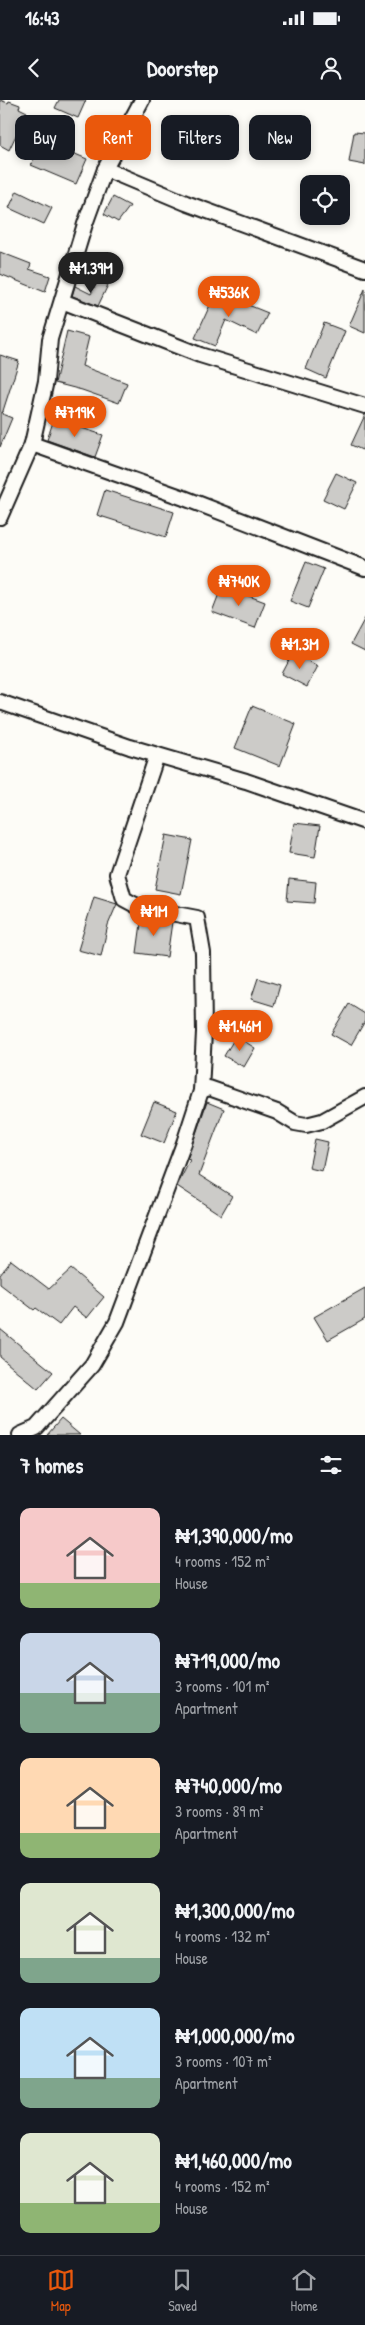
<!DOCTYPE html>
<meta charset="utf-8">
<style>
:root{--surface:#171b24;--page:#242831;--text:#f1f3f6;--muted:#9ea1a6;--line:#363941;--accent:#ea580c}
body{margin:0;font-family:"Patrick Hand",sans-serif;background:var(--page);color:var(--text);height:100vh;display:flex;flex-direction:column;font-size:19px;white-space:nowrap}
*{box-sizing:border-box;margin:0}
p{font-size:16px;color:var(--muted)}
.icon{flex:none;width:28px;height:28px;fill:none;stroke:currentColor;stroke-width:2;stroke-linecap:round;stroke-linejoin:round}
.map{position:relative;height:1335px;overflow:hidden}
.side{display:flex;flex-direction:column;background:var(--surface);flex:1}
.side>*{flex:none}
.guide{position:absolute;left:15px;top:15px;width:335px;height:45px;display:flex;gap:10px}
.controls{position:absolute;left:300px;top:75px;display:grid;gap:10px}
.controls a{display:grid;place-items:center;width:50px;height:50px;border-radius:10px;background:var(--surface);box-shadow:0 2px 8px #0003;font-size:25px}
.price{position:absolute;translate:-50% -42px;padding:0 11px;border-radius:18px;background:var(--accent);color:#fff;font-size:16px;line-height:32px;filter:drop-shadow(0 1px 2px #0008)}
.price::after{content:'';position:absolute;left:50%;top:30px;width:15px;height:11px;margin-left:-8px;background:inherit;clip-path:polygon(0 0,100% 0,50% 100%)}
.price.on{background:#222;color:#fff}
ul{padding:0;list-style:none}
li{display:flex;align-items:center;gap:15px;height:125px;padding:0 20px}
li span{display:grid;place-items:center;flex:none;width:140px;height:100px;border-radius:10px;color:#555}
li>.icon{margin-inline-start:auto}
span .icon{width:60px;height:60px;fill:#fffc;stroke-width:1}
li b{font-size:21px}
h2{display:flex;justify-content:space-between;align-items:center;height:60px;padding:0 20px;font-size:21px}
.tag{padding:0 18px;border-radius:10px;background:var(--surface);box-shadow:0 2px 8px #0003;font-size:18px;line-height:45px}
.tag.on{background:var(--accent);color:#fff}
.status{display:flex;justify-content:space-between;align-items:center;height:35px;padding:0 25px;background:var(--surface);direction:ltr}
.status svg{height:14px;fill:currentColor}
header{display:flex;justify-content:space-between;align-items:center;height:65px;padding:0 20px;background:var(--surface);font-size:22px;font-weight:700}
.tab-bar{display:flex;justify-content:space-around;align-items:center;height:70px;border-top:1px solid var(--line);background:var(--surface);font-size:14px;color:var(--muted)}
.tab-bar a{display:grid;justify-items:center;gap:2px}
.tab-bar .on{color:var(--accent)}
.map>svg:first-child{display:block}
.building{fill:#cccbc8;stroke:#1c1c1c}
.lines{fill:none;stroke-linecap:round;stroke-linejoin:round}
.street-casing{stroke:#1c1c1c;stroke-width:18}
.street{stroke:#fdfcf7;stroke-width:14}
</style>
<div class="status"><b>16:43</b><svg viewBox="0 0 49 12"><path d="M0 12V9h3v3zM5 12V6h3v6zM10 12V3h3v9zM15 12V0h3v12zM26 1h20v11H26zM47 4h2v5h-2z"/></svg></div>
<header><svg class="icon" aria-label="back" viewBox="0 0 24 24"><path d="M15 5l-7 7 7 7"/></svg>Doorstep<svg class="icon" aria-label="person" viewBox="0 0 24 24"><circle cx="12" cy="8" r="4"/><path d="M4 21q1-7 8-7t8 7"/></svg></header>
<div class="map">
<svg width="365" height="1335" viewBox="0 0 365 1335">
<rect width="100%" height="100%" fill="#fdfcf7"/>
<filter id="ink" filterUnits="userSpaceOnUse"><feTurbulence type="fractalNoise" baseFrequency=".02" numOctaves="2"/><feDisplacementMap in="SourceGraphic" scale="10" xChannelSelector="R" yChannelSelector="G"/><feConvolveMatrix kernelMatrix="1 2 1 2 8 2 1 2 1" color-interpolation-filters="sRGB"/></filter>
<g filter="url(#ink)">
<!-- building -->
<g class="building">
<polygon points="0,0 8,3 9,1 20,5 19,8 27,12 9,50 0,45"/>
<polygon points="59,0 86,0 78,18 55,8"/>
<polygon points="354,32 365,33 365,65 349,62"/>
<polygon points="42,40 87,59 76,84 31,65"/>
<polygon points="17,91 52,108 44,124 9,108"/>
<polygon points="113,97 130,106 118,122 104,114"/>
<polygon points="0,152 31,164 29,169 50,176 45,192 0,174"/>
<polygon points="98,180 108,185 98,206 72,196 75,186 91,194"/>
<polygon points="365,189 365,233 349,226"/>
<polygon points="216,192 268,213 257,235 226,220 215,246 195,238"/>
<polygon points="324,223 345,231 326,278 306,269"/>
<polygon points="67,231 89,237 82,266 127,283 119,303 82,290 55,283"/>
<polygon points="0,255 19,261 2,314 12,318 0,347"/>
<polygon points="365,315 365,343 362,350 351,345"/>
<polygon points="54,319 103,335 95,357 47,340"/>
<polygon points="336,373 357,383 344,409 323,399"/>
<polygon points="105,390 174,412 166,437 97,415"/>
<polygon points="306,462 324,469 308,508 290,501"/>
<polygon points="222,486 265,502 255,528 212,512"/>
<polygon points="365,518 365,551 351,544"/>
<polygon points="293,553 318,566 307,587 282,574"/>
<polygon points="252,606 296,624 280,666 235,648"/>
<polygon points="294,723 320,726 315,757 289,753"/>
<polygon points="166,735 192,740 181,794 155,789"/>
<polygon points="289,779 316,782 314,803 287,801"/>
<polygon points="94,797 117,804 108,825 101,856 78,850"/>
<polygon points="142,816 172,822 167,857 137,853"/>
<polygon points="258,878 280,885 274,906 251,899"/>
<polygon points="349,904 365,914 365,921 351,945 331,934"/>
<polygon points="236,936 255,948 244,967 224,956"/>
<polygon points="154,1002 177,1011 164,1043 141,1034"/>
<polygon points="207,1002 224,1009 199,1075 232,1096 221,1115 177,1086 190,1060 187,1059"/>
<polygon points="315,1039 328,1042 322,1071 309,1068"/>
<polygon points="11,1160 49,1189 71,1169 104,1197 87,1218 73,1207 59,1225 36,1208 34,1210 0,1184 0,1174"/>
<polygon points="365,1188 365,1219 328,1240 314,1217"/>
<polygon points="0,1229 53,1272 38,1289 0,1257"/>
<polygon points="61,1319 80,1335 47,1335"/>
</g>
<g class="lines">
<!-- street casing -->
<g class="street-casing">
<g id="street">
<polyline points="105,69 186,103 365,169"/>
<polyline points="62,201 200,255 365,306"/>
<polyline points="32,344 184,398 365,468"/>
<polyline points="0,417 32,344 46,281 50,239 85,124 105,69 142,0"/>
<polyline points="0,602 130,647 246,681 365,722"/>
<polyline points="201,991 209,988 277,1012 295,1023 306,1025 322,1021 365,997"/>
<polyline points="20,1335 36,1328 92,1265 117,1222 184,1043 201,991 204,932 203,853 197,818 139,807 124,799 117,774 157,655"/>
</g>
</g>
<!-- street -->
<use href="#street" class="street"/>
</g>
</g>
</svg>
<div class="controls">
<a><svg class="icon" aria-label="locate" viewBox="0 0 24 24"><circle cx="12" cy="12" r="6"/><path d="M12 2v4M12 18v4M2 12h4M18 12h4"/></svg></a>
</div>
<b class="price on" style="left:91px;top:194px">₦1.39M</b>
<b class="price" style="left:229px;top:218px">₦536K</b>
<b class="price" style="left:75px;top:338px">₦719K</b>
<b class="price" style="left:239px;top:507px">₦740K</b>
<b class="price" style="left:300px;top:570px">₦1.3M</b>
<b class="price" style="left:154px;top:837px">₦1M</b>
<b class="price" style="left:240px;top:952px">₦1.46M</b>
<div class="guide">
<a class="tag">Buy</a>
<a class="tag on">Rent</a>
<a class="tag">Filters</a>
<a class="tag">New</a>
</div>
</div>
<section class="side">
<h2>7 homes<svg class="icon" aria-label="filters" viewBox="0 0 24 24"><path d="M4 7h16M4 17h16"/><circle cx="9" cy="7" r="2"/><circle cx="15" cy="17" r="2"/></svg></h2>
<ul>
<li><span style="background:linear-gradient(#f6c9c9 75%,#8fb573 0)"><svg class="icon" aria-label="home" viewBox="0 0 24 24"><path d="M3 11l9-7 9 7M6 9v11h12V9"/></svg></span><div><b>₦1,390,000/mo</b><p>4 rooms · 152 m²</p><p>House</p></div></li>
<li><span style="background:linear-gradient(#c9d6e8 60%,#7fa58c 0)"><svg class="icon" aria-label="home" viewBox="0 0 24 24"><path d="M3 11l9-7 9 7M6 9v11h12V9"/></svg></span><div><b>₦719,000/mo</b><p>3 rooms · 101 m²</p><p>Apartment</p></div></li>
<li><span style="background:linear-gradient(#ffd9b3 75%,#8fb573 0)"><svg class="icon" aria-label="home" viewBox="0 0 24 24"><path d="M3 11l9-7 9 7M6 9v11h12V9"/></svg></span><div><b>₦740,000/mo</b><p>3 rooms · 89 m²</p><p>Apartment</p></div></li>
<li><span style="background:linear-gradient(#dfe7d0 75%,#7fa58c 0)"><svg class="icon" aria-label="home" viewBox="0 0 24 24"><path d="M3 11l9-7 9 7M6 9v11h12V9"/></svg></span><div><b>₦1,300,000/mo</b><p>4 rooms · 132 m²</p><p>House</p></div></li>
<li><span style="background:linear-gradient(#bfe0f5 70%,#7fa58c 0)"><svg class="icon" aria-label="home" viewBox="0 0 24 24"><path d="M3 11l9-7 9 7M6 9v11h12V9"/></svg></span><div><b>₦1,000,000/mo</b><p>3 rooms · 107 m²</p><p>Apartment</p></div></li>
<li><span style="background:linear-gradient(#dfe7d0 70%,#8fb573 0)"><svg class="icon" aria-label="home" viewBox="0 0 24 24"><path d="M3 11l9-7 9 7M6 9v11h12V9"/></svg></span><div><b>₦1,460,000/mo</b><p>4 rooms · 152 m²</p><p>House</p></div></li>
</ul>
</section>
<nav class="tab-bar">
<a class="on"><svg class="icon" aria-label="map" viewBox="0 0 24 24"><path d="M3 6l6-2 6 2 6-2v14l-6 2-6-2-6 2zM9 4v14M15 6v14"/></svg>Map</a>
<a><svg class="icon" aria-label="saved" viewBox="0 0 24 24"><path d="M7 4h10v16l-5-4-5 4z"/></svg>Saved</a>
<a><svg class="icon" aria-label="home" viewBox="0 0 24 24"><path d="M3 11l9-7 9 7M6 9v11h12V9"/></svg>Home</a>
</nav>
